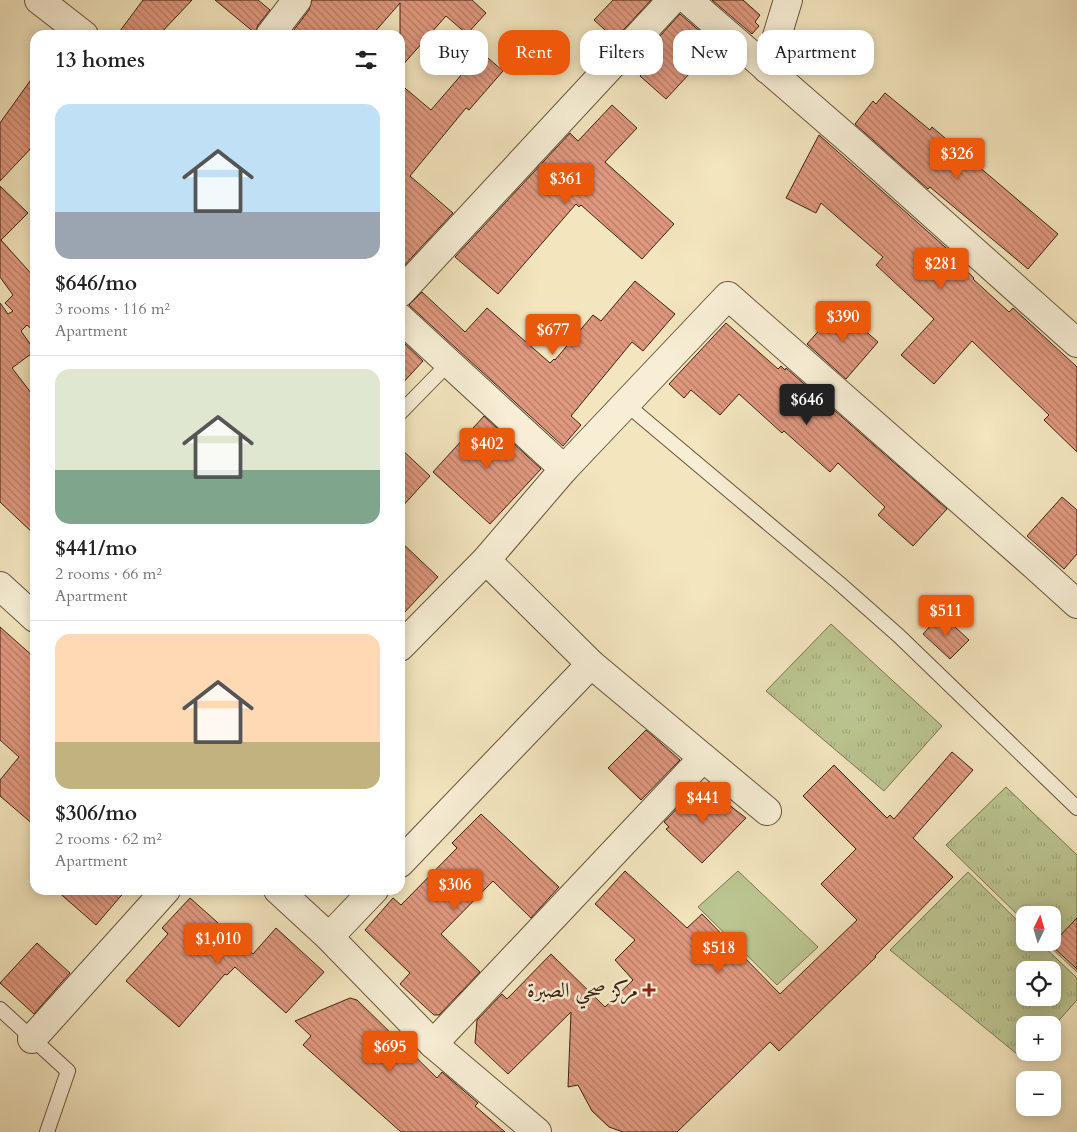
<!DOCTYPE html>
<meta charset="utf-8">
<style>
:root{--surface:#fff;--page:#f6f6f6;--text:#222;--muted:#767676;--line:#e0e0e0;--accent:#ea580c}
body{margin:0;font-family:Cardo,Amiri,serif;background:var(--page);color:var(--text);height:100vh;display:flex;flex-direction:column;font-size:19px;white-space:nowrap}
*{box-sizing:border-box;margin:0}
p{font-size:16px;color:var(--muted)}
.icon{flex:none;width:28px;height:28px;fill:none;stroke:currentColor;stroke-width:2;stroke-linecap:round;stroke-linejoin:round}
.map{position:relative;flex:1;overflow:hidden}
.side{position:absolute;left:30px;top:30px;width:375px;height:865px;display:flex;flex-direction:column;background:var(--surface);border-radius:15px;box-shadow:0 2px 12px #0003}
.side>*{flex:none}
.guide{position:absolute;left:420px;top:30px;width:475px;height:45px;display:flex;gap:10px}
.needle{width:32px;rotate:5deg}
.fabs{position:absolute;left:1016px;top:906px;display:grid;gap:10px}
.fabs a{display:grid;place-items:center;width:45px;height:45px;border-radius:10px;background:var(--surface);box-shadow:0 2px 12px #0003;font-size:25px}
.price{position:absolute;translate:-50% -42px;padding:0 11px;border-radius:5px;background:var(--accent);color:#fff;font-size:16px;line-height:32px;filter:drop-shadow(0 1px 2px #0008)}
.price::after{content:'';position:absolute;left:50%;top:30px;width:15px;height:11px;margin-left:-8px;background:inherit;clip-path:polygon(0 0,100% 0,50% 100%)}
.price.current{background:#222;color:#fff}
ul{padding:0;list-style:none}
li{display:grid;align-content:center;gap:10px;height:265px;padding:0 25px}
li+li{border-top:1px solid var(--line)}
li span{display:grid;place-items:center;height:155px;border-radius:15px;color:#555}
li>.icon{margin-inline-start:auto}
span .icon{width:90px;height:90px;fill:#fffc;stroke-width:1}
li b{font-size:21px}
h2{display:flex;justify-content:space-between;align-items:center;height:60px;padding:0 25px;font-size:21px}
.tag{padding:0 18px;border-radius:15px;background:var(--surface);box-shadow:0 2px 12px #0003;font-size:18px;line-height:45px}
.tag.current{background:var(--accent);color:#fff}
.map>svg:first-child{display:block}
.grass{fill:url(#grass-tufts);stroke:#7b7452;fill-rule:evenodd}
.green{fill:#bbc591;stroke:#7b7452}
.building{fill:url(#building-back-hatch);stroke:#3b2212}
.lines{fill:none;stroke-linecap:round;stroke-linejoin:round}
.service-casing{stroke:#69533d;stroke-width:16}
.minor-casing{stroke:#69533d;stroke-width:30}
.service{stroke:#f7eed5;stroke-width:14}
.minor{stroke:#f7eed5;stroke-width:28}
.poi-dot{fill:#8f2418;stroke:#f7eed5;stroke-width:2}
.labels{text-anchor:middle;stroke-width:5;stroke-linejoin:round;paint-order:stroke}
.poi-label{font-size:21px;fill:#3b2212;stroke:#f7eed5;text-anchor:end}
</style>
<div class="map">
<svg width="1077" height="1132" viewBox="0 0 1077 1132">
<defs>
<pattern id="grass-tufts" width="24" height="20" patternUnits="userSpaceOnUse" patternTransform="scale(1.25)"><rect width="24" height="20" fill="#bbc591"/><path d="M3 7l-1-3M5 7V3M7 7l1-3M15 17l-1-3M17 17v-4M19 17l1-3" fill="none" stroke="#a2a97c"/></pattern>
<pattern id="building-back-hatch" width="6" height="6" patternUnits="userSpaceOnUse" patternTransform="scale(1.25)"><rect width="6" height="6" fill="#e0987f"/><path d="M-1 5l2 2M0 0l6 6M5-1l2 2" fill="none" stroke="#b77c67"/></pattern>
</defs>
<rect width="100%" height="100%" fill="#f3e5be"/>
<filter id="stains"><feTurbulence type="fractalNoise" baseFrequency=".004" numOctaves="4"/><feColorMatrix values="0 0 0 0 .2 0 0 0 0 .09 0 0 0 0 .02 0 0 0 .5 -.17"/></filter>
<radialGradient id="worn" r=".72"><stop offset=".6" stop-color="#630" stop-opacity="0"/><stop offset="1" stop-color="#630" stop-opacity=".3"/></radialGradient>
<!-- grass -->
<g class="grass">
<polygon points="831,624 942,726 884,791 766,691"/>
<polygon points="1006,787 1077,855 1077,972 1046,943 1052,942 1052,915 1025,915 1025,922 946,845"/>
<path d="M968,872L1025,928V942L1040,943L1077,978V1000L1053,1027L1052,1025H1025V1052L1029,1053L1023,1059L890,950ZM1025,970H1052V998H1025Z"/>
</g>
<!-- green -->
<polygon class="green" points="738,871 818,947 777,985 698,907"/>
<!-- building -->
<g class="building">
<polygon points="143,0 192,0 159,35 117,35"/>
<polygon points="215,0 258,0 270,10 258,25 255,33"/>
<polygon points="312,0 472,0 486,13 467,34 446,16 400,68 400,3 372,35 290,35 309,10"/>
<polygon points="613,0 651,0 615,39 594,20"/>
<polygon points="712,0 743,0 760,15 755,22 759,26 752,34"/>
<polygon points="680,14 716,45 666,99 640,76 647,68 638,60"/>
<polygon points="481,52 503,71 469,110 466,108 410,176 453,213 400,270 400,84 431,110"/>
<polygon points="35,74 35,144 0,181 0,123"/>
<polygon points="885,93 930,130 932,127 1058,234 1028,269 930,187 928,189 855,124 873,101 876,104"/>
<polygon points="612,105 637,128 605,162 674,224 642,259 581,205 579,207 576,204 498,294 455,257 570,133 578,141"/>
<polygon points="819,135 962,262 960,265 974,278 973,279 1009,312 1013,308 1077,367 1077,452 1044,420 1049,415 972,341 934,384 901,355 934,319 876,265 883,257 821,203 816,213 786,198"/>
<polygon points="0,186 28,213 1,240 35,278 35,332 27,325 21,331 35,351 12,368 35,398 35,535 0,502 0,303 8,314 13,311 5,303 13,295 0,277"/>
<polygon points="635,281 675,314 643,351 632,342 571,416 581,425 563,446 409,305 422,292 465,332 487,308 550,363 554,359 555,360 593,315 601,321"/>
<polygon points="839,308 878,342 846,379 807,344"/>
<polygon points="726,323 778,369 781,366 785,370 786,368 947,509 913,546 878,515 885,507 838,463 830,472 784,431 782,433 739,394 720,415 691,390 684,398 669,384"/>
<polygon points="400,339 423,361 400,386"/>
<polygon points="484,416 541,469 490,524 433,472"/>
<polygon points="400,448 430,476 400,509"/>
<polygon points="1062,497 1077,510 1077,554 1064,569 1027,536"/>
<polygon points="400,541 438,577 400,617"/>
<polygon points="941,614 969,640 950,659 923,634"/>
<polygon points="0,627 35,658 35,826 0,796 0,780 19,757 0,740"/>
<polygon points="646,730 680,760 641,800 608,768"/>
<polygon points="952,752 973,770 913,838 953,877 875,956 876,957 779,1051 770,1042 677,1132 623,1132 609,1127 592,1111 578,1085 568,1087 571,1012 508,1074 475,1043 477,1020 502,994 507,999 551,954 605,1007 633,980 615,960 635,940 595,904 625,871 687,928 702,914 780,994 857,920 821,884 856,849 803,796 834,765 887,818 890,815 894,819"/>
<polygon points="691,794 716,795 746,818 702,863 666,829 669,827 664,822"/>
<polygon points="481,814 559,887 531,918 493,881 441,934 480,972 439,1015 434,1015 400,984 410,973 365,930 393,898 401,905 457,848 452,843"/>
<polygon points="56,890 126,890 96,925"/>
<polygon points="190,898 253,954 276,928 324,972 286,1013 235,967 227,975 225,974 179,1027 126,981 168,934 162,928"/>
<polygon points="1077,918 1077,969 1051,945"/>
<polygon points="37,943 70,973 34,1014 0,983"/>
<polygon points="350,998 357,1000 437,1078 442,1072 478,1103 475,1106 505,1132 401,1132 303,1045 311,1036 295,1021"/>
</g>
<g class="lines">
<!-- service casing -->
<g class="service-casing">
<g id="service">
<polyline points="626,404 839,583 899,636 1077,808"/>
<polyline points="400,413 448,364"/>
<polyline points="0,1009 68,1071 47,1132"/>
</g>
</g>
<!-- minor casing -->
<g class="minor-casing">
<g id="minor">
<polyline points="39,0 84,35"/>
<polyline points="688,0 853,143 1077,343"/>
<polyline points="270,35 297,0"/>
<polyline points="767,69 788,0"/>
<polyline points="400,293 672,0"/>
<polyline points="400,318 564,469"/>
<polyline points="486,560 591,664 767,811"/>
<polyline points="0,586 35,618"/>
<polyline points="400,647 486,560 564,469 728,296 1034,565 1077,604"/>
<polyline points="400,863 591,664"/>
<polyline points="278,890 329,937 433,1044 537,1132"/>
<polyline points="329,937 374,890"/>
<polyline points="32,1039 166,890"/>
<polyline points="433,1044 703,758"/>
</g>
</g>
<!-- service -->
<use href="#service" class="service"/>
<!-- minor -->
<use href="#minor" class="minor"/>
</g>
<!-- markers -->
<path class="poi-dot" d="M646.5 982.5h5v5h5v5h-5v5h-5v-5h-5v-5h5z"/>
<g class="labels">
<!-- poi labels -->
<g class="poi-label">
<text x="638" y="997">مركز صحي الصبرة</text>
</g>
</g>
<rect width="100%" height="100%" filter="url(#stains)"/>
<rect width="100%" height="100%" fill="url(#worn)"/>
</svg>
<div class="fabs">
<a><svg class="needle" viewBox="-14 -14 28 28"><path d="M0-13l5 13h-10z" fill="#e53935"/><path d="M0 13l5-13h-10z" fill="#767676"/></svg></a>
<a><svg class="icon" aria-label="locate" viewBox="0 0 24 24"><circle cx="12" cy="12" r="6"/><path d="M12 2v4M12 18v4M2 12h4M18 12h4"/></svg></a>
<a>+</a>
<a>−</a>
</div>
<b class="price" style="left:957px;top:180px">$326</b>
<b class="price" style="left:566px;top:205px">$361</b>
<b class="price" style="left:941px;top:290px">$281</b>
<b class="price" style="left:843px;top:343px">$390</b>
<b class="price" style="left:553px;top:356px">$677</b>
<b class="price current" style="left:807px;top:426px">$646</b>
<b class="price" style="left:487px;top:470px">$402</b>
<b class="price" style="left:946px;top:637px">$511</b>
<b class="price" style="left:703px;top:824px">$441</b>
<b class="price" style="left:455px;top:911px">$306</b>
<b class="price" style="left:218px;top:965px">$1,010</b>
<b class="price" style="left:719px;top:974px">$518</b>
<b class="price" style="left:390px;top:1073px">$695</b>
<div class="guide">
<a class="tag">Buy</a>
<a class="tag current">Rent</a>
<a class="tag">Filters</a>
<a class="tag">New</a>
<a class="tag">Apartment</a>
</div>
<section class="side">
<h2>13 homes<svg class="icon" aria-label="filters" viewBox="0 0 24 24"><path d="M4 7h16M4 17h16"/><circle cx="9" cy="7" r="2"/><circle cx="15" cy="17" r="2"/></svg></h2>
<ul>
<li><span style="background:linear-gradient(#bfe0f5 70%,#9aa5b1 0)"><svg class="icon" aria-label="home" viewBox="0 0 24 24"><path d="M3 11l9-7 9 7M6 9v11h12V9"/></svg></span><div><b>$646/mo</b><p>3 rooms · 116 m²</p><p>Apartment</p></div></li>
<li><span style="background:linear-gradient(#dfe7d0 65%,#7fa58c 0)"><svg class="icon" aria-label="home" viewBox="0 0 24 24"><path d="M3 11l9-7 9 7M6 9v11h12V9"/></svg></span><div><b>$441/mo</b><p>2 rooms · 66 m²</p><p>Apartment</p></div></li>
<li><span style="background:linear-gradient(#ffd9b3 70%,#c2b280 0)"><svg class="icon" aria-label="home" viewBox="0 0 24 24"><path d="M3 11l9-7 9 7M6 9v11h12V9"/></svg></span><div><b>$306/mo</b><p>2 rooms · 62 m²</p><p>Apartment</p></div></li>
</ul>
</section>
</div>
